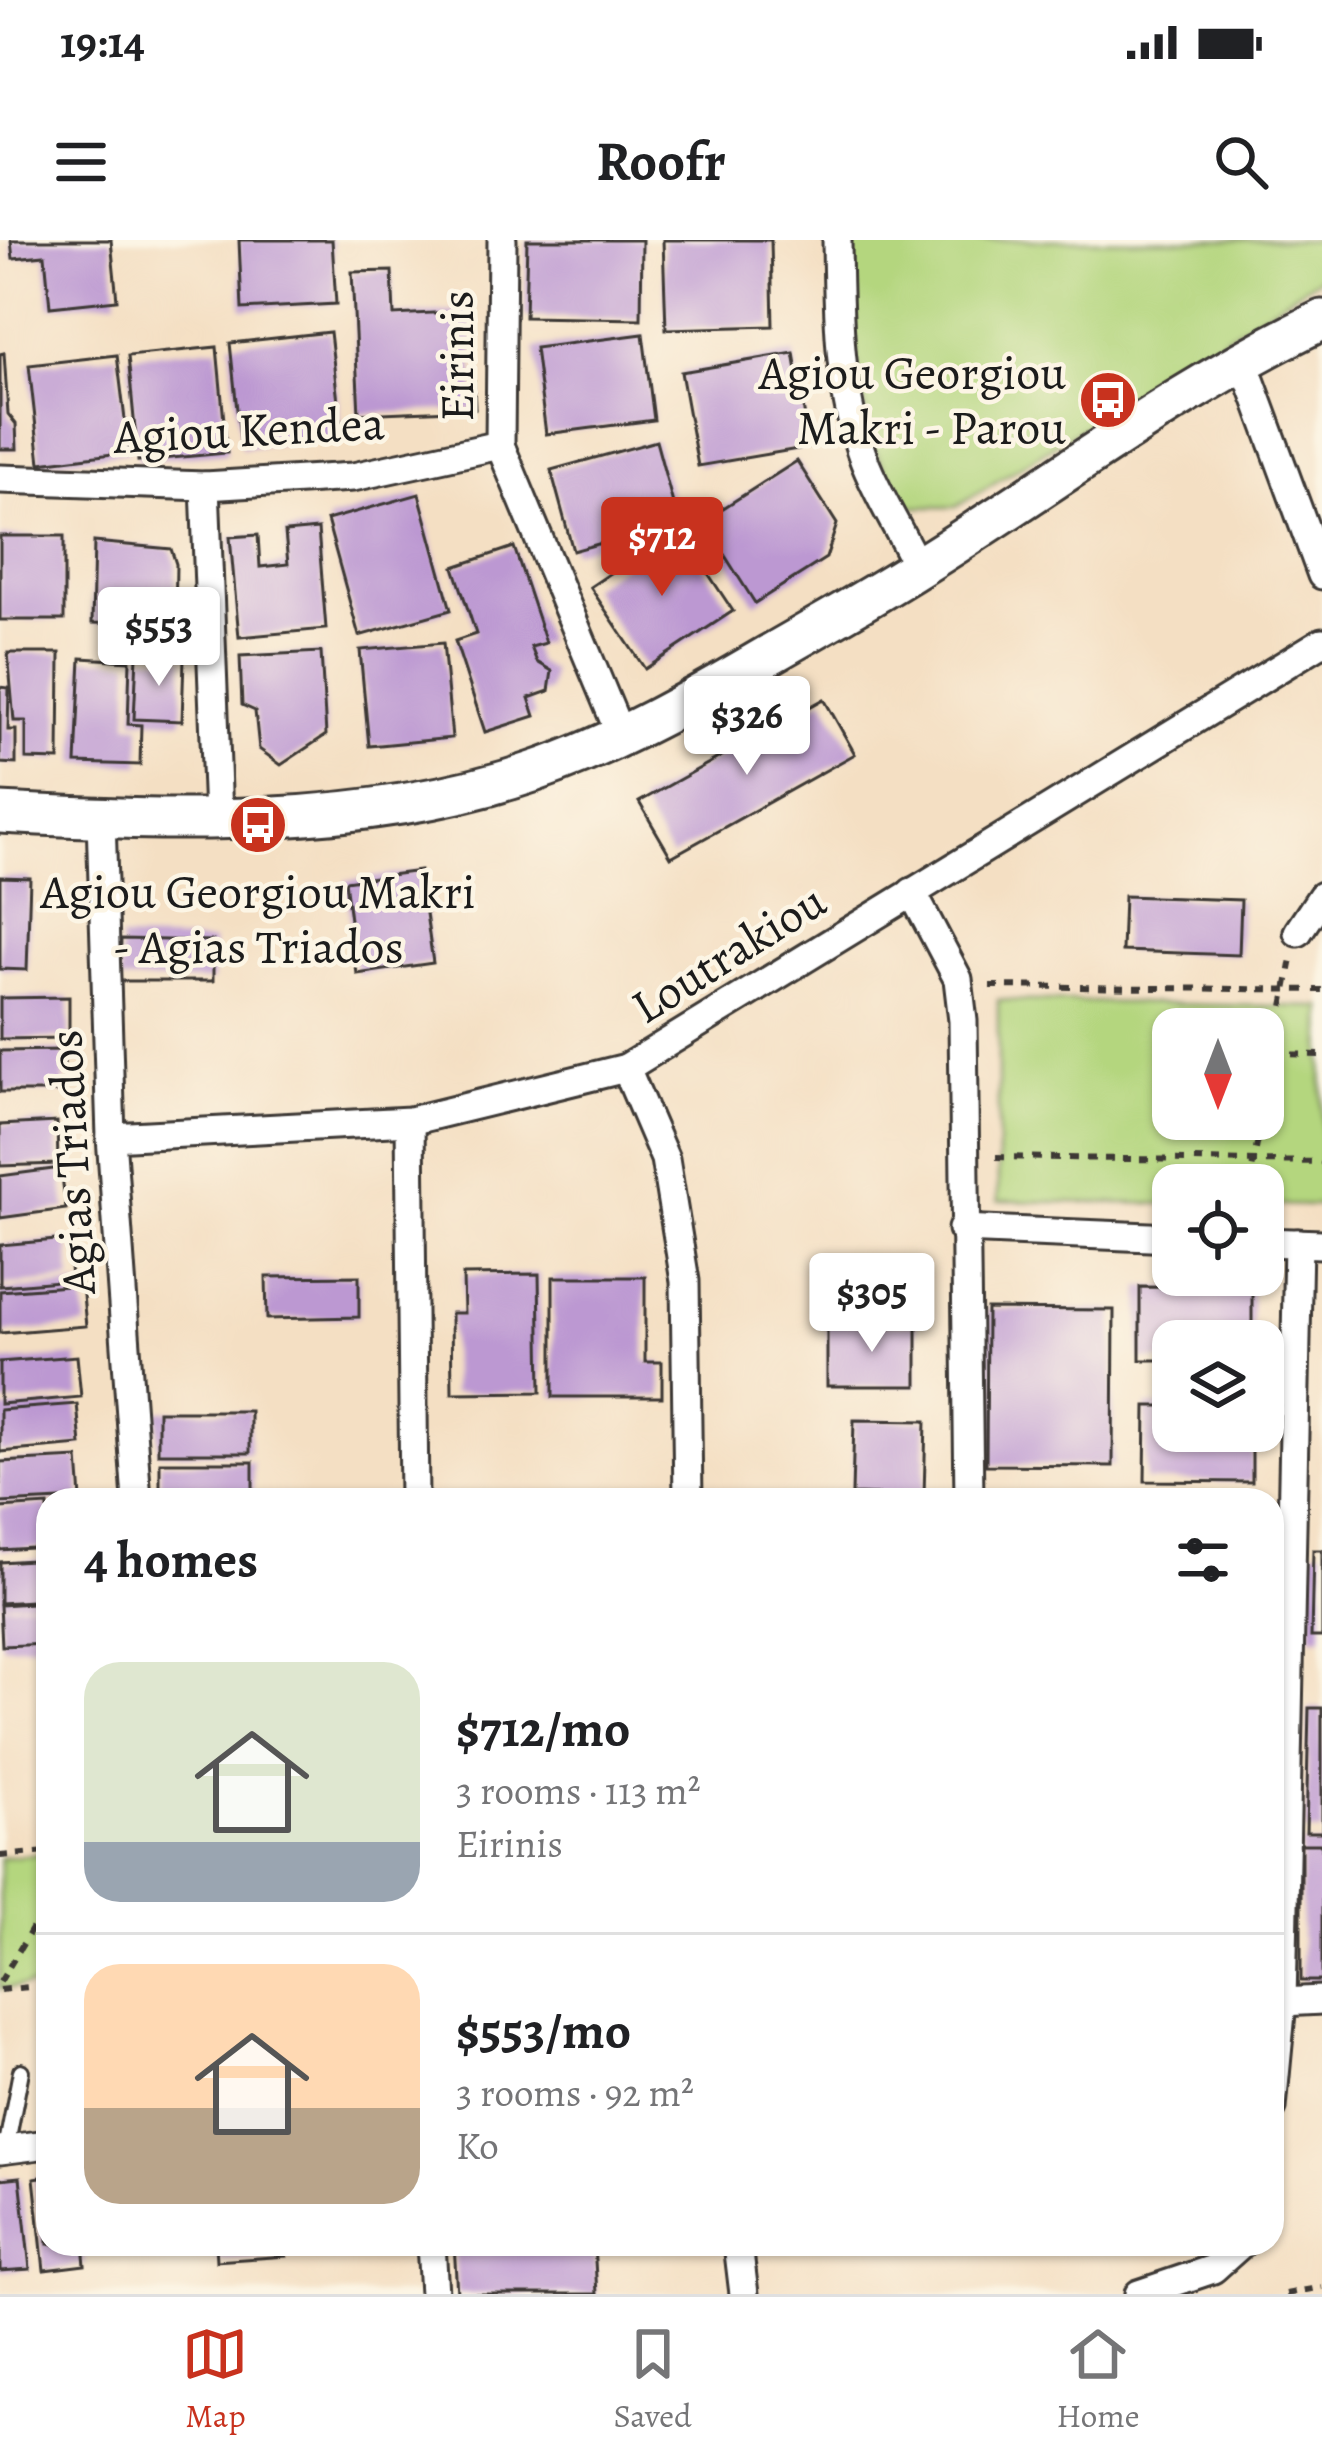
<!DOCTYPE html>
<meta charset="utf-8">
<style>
:root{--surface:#fff;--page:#f6f6f6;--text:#202124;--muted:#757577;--line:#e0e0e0;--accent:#c8321e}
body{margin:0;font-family:Alegreya,serif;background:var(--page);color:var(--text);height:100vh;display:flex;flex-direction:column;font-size:45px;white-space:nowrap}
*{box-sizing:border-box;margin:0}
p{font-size:39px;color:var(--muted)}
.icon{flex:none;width:66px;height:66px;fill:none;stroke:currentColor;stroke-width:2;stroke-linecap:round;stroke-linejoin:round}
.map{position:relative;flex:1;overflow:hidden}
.side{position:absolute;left:36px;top:1248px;width:1248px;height:768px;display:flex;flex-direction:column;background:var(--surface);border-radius:36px;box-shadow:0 3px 9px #0004}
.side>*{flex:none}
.needle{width:78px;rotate:180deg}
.buttons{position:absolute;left:1152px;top:768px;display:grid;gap:24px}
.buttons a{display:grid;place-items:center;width:132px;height:132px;border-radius:24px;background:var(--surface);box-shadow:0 3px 9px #0004;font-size:60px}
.price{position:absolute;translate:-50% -102px;padding:0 27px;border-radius:12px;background:#fff;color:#222;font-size:39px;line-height:78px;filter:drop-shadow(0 3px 6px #0008)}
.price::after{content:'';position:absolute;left:50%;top:72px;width:36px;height:27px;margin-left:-18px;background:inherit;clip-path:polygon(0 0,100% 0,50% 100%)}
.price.active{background:var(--accent);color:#fff}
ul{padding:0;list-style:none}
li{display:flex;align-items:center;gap:36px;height:300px;padding:0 48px}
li+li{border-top:3px solid var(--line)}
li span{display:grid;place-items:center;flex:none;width:336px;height:240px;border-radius:36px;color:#555}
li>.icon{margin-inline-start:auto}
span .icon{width:144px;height:144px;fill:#fffc;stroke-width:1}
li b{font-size:51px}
h2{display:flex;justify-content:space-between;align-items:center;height:144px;padding:0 48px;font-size:51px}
.status{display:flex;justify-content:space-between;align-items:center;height:84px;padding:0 60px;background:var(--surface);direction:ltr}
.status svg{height:33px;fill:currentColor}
header{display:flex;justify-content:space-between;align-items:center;height:156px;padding:0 48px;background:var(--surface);font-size:54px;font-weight:600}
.tab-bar{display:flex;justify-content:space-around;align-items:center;height:168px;border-top:3px solid var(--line);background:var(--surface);font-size:33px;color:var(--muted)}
.tab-bar a{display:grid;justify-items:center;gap:6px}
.tab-bar .active{color:var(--accent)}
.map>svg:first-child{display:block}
.green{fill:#b4d67e;stroke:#68794d;stroke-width:3;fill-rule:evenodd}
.building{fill:#bc98d2}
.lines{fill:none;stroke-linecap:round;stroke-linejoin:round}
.lane-casing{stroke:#3c3935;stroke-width:20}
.street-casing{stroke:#3c3935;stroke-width:33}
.secondary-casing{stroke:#3c3935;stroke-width:45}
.path{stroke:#3c3935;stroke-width:6;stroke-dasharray:9 9;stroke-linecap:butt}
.lane{stroke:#fff;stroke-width:14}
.street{stroke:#fff;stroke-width:27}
.secondary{stroke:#fff;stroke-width:39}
.labels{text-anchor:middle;stroke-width:9;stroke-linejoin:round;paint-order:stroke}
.street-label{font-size:48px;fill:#1c1c1c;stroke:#fcf5e5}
.poi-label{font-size:48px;fill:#1c1c1c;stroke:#fcf5e5;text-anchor:end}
</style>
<div class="status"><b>19:14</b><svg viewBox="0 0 49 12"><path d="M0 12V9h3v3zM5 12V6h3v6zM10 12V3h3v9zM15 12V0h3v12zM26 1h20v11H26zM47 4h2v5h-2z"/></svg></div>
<header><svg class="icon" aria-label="menu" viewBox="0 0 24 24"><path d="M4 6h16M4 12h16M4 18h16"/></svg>Roofr<svg class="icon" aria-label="search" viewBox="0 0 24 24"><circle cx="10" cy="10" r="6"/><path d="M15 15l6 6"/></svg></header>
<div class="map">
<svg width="1322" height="2054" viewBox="0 0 1322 2054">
<rect width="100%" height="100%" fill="#fcf5e5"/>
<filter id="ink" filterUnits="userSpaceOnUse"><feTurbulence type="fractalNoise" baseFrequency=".00833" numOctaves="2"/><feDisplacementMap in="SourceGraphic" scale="24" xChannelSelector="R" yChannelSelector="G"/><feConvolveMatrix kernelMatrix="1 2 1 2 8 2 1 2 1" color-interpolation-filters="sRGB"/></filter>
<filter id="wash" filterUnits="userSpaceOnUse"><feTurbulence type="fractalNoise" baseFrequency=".004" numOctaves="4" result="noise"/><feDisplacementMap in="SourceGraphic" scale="48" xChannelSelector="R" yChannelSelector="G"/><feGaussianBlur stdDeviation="2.7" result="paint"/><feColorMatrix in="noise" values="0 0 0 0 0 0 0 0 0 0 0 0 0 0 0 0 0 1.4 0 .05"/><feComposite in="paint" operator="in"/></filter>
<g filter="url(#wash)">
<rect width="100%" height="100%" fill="#f4dfc3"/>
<!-- green -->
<g class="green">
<polygon points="851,0 1322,0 1322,36 956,267 904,267 871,202 851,84"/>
<path d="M998,760L1322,767V966L1263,965V945H1173V964L998,961ZM1263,789V879H1173V789Z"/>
<polygon points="48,1613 48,1744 0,1749 0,1618"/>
</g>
<g id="blocks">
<!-- building -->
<g class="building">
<polygon points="11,0 111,0 117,60 50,67 45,15 13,18"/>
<polygon points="239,0 332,0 336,64 242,69"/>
<polygon points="527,0 642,0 641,79 525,77"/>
<polygon points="663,0 771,0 773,86 666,89"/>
<polygon points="392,31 394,75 471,71 475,169 359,174 352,32"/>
<polygon points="330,92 342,197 241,208 230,103"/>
<polygon points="643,94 654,180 546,194 535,108"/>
<polygon points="217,107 227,213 138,221 128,116"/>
<polygon points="4,113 8,174 16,184 17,209 0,209 0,114"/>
<polygon points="794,113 810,207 698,226 681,132"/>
<polygon points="117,115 129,212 40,223 29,125"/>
<polygon points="656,201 678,282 573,311 551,230"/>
<polygon points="797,221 837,284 826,318 755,363 703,281"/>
<polygon points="419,254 451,370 359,396 327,280"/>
<polygon points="678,288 733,371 645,429 590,347"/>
<polygon points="318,289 326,389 239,397 230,297 258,295 260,327 288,324 285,292"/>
<rect x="0" y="296" width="64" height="84"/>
<polygon points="94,302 171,309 176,324 175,385 92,383"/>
<polygon points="514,307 546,403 531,407 537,422 552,431 549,451 529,458 535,476 485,492 455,401 476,394 454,327"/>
<polygon points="443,403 452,498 369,506 360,410"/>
<polygon points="321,412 326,495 281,525 259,509 255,471 242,465 240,416"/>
<polygon points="8,413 60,413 59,520 26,519 26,481 14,481"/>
<polygon points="137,416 184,418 182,481 134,479"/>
<polygon points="81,418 130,421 128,484 141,485 140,525 76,523"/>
<polygon points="0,447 9,448 8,490 16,490 16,524 0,523"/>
<polygon points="824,459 855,514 671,617 639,562"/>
<polygon points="420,631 433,723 357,734 345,641"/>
<polygon points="0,637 30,638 27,730 0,729"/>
<polygon points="1124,656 1241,660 1239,715 1122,711"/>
<polygon points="121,699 213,701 213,741 120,741"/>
<polygon points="69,757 69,798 0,799 0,758"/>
<polygon points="64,810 64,852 0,852 0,811"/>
<polygon points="57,882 58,924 0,926 0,885"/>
<polygon points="61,928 66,969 0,978 0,936"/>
<polygon points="68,999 71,1040 0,1046 0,1005"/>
<polygon points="539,1034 541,1152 452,1153 451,1073 464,1073 463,1035"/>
<polygon points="359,1036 359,1077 267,1079 266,1037"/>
<polygon points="553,1037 645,1037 645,1122 662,1122 662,1157 553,1157"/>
<polygon points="82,1045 86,1086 0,1093 0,1051"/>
<polygon points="1140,1047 1252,1048 1252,1101 1173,1101 1173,1120 1140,1120"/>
<polygon points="987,1069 1114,1070 1113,1226 986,1225"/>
<rect x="827" y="1084" width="90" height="62"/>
<polygon points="77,1116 81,1157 0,1164 0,1122"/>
<polygon points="77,1164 81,1205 0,1212 0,1170"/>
<polygon points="1146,1166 1173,1166 1173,1191 1252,1191 1252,1242 1145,1241"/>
<rect x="158" y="1171" width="92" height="42"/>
<polygon points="854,1180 926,1181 924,1256 852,1254"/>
<polygon points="78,1218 81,1259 0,1263 0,1222"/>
<rect x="160" y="1222" width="93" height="38"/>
<polygon points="48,1265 48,1307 0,1310 0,1268"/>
<polygon points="1313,1310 1322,1310 1322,1397 1311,1397"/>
<polygon points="48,1319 48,1360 0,1363 0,1322"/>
<polygon points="48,1362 48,1404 2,1406 0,1365"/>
<polygon points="1309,1468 1322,1468 1322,1592 1306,1592"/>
<rect x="1301" y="1604" width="21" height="137"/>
<polygon points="48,1936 48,2004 83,2004 85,2025 44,2030 34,1938"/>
<polygon points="20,1937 30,2029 0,2031 0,1939"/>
<polygon points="215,2004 285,2004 286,2016 216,2021"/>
<polygon points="454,2004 594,2004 597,2054 457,2054"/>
</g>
</g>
</g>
<g filter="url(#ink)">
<use href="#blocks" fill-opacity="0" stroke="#3c3935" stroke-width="3"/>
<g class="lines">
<!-- lane casing -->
<g class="lane-casing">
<polyline id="lane" points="6,1909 21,1831"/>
</g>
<!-- street casing -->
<g class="street-casing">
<g id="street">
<polyline points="502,0 500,205 621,496"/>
<path d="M837,0C838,73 838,150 864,220C878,257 901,292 918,328"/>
<polyline points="1242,118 1322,335"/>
<polyline points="0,239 205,246 353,237 500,205"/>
<polyline points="205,246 218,576"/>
<polyline points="101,579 111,897 137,1260"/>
<polyline points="912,652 958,739 963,781 969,1260"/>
<polyline points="1298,692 1322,656"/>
<polyline points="626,828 665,919 685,1041 688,1260"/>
<polyline points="410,881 414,1260"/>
<polyline points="111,897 410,881 626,828 1322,402"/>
<polyline points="962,989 1173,998"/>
<polyline points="1263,1002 1322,1004"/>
<polyline points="1282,1762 1322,1760"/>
<polyline points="1272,1868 1282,1762 1298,1003"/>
<polyline points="0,1910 48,1904"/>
<polyline points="431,2004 434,2054"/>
<polyline points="738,2004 744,2054"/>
<polyline points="1139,2054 1213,2029 1241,2004"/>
</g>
</g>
<!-- secondary casing -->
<g class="secondary-casing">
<path id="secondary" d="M0,573C174,582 366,589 533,532C616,504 694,459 769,415C819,386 870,358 919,327C1053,244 1179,148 1322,80"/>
</g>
<!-- path -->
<g class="path">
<polyline points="990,746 1322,750"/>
<polyline points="1274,814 1322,815"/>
<polyline points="1263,872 1292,719"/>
<polyline points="996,917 1322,922"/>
<polyline points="1249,945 1262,879"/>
<polyline points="0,1616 48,1612"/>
<polyline points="0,1742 48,1662"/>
<polyline points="0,1750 48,1745"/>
<polyline points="1286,2054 1322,2047"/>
</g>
<!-- lane -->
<use href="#lane" class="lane"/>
<!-- street -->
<use href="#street" class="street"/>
<!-- secondary -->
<use href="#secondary" class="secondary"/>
</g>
</g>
<!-- icons -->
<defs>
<g id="bus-disc" transform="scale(3)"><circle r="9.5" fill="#c8321e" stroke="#fcf5e5"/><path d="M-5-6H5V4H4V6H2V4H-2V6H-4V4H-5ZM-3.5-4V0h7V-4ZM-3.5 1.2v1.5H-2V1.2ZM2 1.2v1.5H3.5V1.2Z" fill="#fff"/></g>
</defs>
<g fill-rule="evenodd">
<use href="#bus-disc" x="1108" y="160"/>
<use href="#bus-disc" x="258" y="585"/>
</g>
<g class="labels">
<!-- street labels -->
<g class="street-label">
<text transform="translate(456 116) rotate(-90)" y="17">Eirinis</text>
<text transform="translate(249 189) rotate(-3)" y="17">Agiou Kendea</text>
<text transform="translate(728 713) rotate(-32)" y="17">Loutrakiou</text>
<text transform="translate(71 922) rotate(-93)" y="17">Agias Triados</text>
</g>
<!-- poi labels -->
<g class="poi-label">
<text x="1066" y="149">Agiou Georgiou<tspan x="1066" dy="55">Makri - Parou</tspan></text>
<text x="258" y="668" text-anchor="middle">Agiou Georgiou Makri<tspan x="258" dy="55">- Agias Triados</tspan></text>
</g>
</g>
</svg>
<div class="buttons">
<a><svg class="needle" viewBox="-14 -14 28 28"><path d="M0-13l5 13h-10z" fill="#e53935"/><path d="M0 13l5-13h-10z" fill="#757577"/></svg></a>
<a><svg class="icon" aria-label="locate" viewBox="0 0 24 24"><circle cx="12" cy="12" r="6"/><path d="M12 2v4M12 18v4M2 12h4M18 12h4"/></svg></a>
<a><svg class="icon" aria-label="layers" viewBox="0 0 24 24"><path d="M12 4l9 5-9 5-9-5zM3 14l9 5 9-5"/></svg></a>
</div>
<b class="price active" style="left:662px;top:359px">$712</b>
<b class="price" style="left:159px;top:449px">$553</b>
<b class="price" style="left:747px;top:538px">$326</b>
<b class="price" style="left:872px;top:1115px">$305</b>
<section class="side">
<h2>4 homes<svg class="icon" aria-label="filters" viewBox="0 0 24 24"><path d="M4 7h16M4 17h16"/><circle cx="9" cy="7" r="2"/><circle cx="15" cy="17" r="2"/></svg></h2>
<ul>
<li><span style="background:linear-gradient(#dfe7d0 75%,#9aa5b1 0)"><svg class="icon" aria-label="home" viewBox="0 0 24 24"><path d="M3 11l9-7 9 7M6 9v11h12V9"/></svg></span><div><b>$712/mo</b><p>3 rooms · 113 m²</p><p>Eirinis</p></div></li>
<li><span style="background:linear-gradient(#ffd9b3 60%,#b9a48a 0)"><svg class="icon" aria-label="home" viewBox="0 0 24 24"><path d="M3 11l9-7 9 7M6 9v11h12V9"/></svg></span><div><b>$553/mo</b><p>3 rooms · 92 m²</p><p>Ko</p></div></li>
</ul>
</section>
</div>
<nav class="tab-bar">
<a class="active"><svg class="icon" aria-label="map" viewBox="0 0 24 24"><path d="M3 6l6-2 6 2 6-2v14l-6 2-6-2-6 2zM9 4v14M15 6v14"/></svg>Map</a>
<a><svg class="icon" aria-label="saved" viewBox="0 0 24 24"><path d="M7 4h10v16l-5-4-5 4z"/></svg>Saved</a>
<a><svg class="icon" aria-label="home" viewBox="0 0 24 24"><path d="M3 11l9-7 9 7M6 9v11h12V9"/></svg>Home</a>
</nav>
